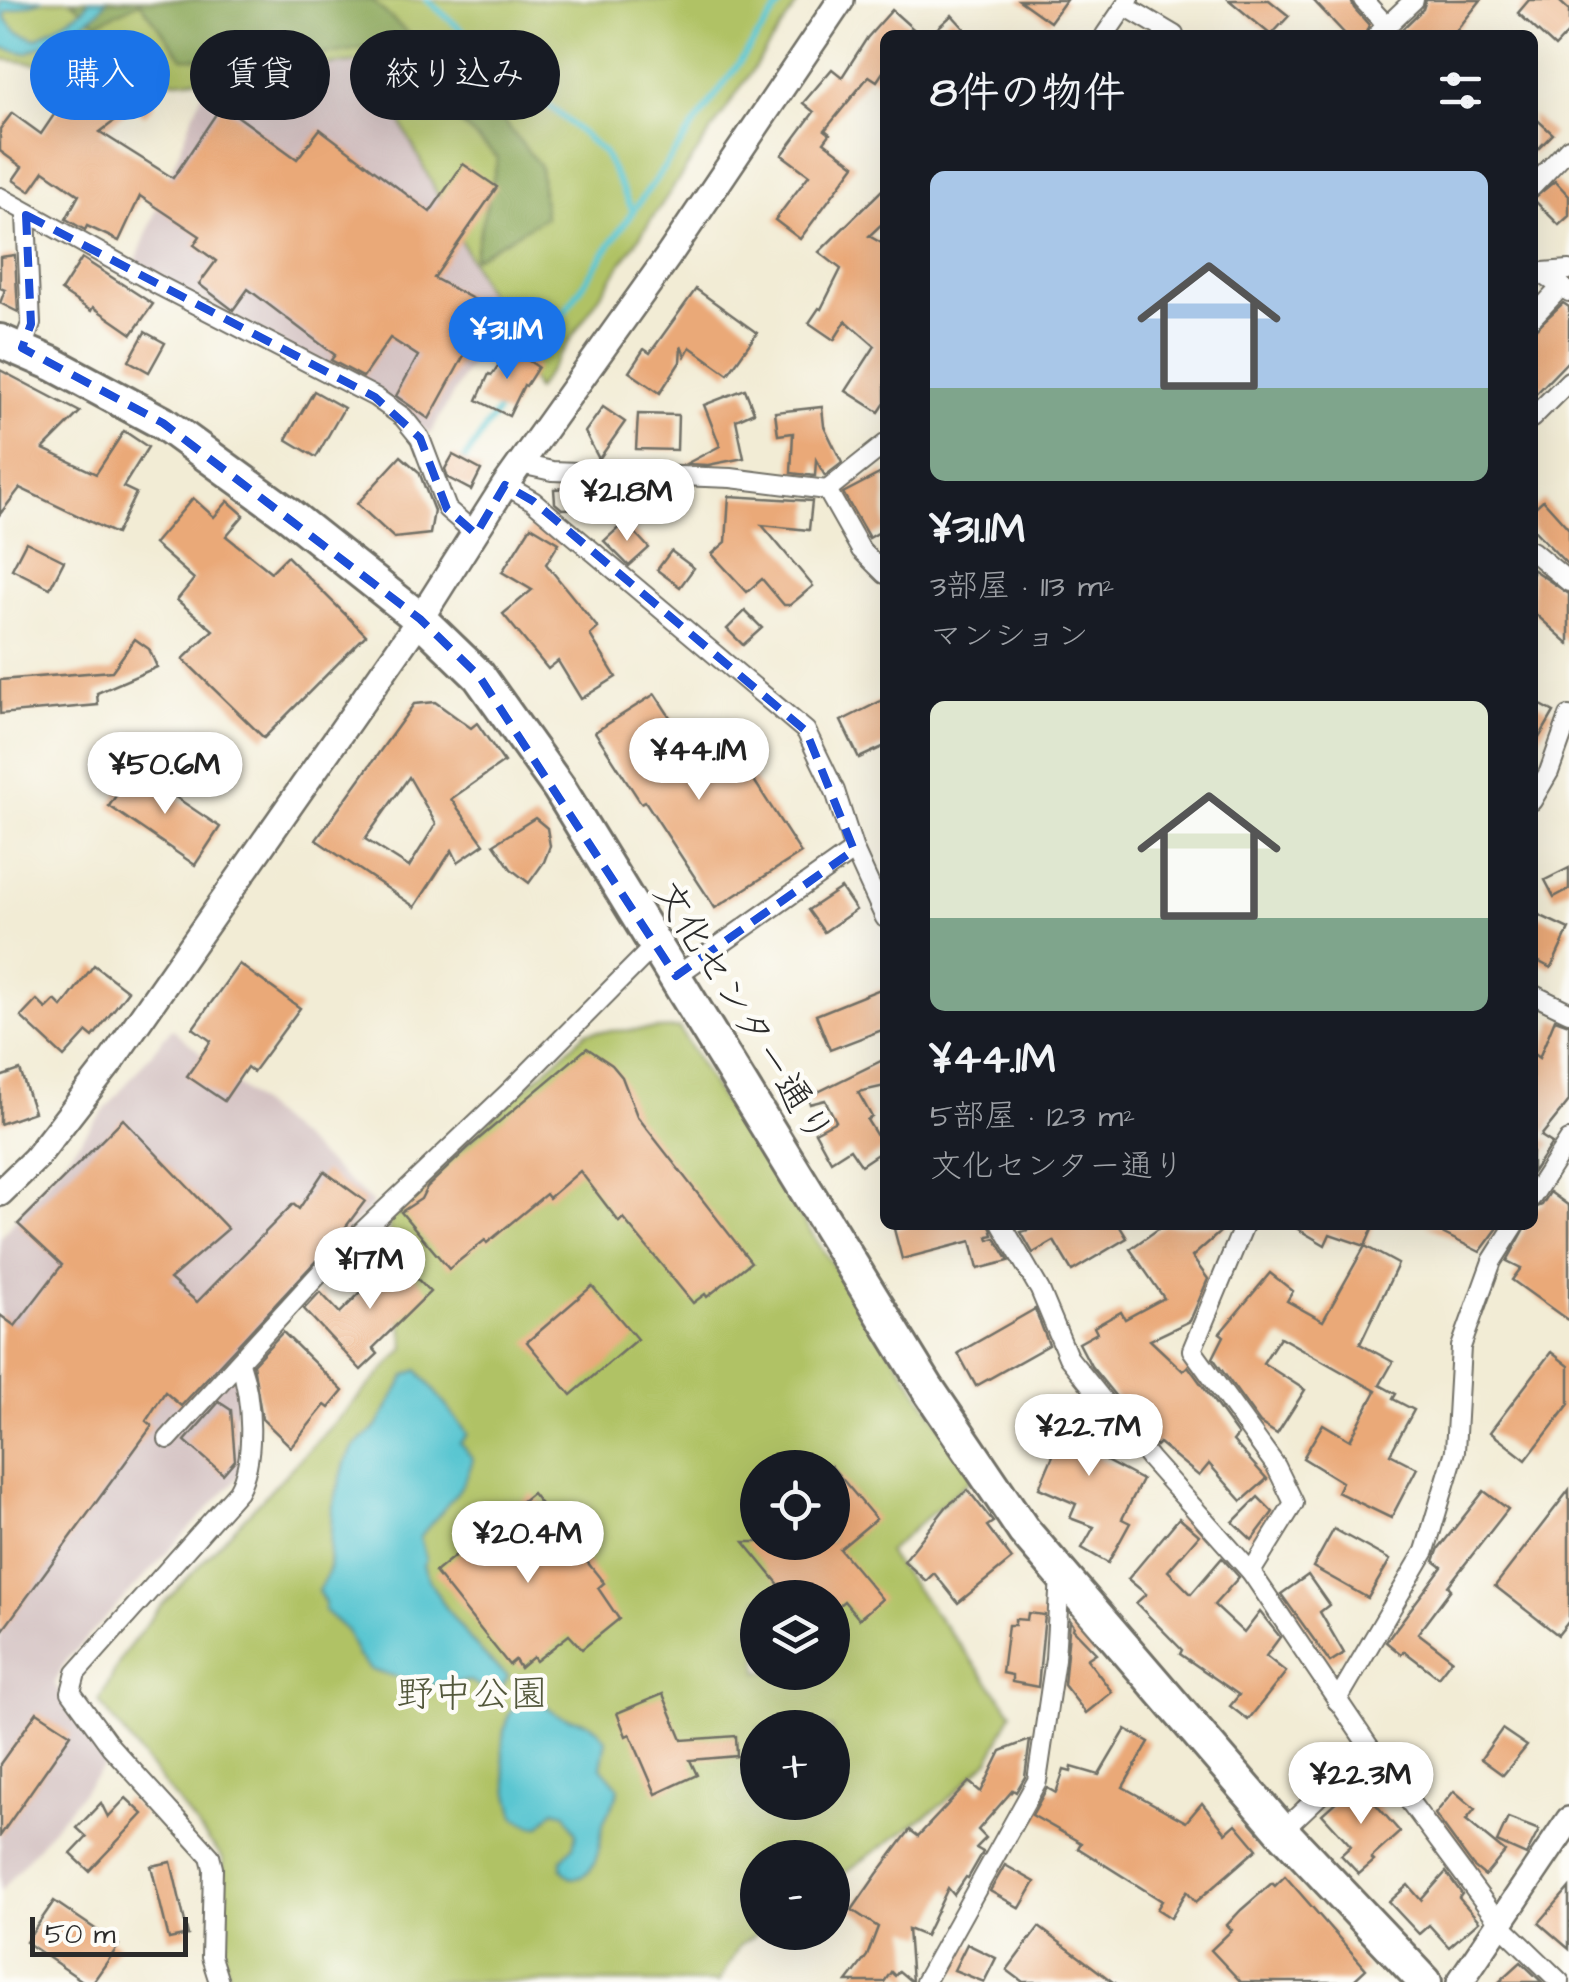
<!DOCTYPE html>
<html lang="ja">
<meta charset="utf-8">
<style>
:root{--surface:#171b24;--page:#20242c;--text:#f1f3f6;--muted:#9ea1a6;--accent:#1a73e8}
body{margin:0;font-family:"Architects Daughter","Klee One",sans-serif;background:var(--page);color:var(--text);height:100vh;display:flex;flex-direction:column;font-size:38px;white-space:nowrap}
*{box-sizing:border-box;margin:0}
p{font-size:32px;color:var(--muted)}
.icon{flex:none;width:55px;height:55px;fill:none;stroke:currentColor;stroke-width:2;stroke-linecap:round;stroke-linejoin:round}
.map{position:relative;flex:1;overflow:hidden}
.sheet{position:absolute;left:880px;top:30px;width:658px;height:1200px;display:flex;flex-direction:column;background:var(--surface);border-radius:15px;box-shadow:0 10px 40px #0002}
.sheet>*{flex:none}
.top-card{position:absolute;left:30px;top:30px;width:700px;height:90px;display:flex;gap:20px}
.controls{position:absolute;left:740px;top:1450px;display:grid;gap:20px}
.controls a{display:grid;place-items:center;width:110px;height:110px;border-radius:50%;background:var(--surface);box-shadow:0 10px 40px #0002;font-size:50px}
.scale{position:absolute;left:30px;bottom:25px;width:158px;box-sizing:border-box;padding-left:10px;border:5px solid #2b2b2b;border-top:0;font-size:28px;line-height:35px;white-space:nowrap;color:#2b2b2b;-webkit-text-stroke:8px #fdfcf7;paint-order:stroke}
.price{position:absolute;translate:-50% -85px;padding:0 22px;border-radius:35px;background:#fff;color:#222;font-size:32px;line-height:65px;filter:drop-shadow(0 2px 5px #0008)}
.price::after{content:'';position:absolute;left:50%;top:60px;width:30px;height:22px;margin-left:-15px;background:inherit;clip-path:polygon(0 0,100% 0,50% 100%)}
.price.current{background:var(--accent);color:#fff}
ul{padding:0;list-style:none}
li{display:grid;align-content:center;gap:20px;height:530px;padding:0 50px}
li span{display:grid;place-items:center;height:310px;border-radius:15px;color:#555}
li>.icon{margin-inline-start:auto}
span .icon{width:180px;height:180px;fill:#fffc;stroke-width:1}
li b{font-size:42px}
h2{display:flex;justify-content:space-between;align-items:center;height:120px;padding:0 50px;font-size:42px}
.tag{padding:0 35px;border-radius:45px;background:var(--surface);box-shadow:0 10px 40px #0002;font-size:35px;line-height:90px}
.tag.current{background:var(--accent);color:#fff}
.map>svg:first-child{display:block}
.industrial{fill:#d2bfc0}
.green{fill:#b0c265;stroke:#6e7648;stroke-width:2.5;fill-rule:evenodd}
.forest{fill:#8ca85a;stroke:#5c6a42;stroke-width:2.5}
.water{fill:#5ac6d1;stroke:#42787e;stroke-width:2.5}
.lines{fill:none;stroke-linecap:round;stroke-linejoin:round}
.stream{stroke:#5ac6d1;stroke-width:6}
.building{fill:#eaa978;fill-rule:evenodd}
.street-casing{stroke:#716f66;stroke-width:22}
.secondary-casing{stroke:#716f66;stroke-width:30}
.highway-casing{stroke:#716f66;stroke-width:38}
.street{stroke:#fff;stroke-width:18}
.secondary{stroke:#fff;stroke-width:25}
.highway{stroke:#fff;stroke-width:32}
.marked{fill:none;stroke:#1d4ed8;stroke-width:8;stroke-dasharray:20 12;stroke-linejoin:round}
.labels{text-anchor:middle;stroke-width:9;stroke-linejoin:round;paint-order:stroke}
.street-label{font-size:38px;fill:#2b2b2b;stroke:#fdfcf7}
.park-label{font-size:38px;fill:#53583c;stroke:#fdfcf7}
</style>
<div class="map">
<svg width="1569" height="1982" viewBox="0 0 1569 1982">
<rect width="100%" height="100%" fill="#fdfcf7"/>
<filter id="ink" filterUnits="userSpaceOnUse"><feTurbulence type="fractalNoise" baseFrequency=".01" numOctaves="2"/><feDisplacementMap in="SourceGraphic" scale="20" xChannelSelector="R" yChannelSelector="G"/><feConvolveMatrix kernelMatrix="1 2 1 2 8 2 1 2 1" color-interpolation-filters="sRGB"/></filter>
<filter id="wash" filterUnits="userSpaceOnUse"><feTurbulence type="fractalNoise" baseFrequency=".0048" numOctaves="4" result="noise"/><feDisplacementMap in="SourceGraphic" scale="40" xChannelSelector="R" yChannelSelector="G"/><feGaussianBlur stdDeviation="2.25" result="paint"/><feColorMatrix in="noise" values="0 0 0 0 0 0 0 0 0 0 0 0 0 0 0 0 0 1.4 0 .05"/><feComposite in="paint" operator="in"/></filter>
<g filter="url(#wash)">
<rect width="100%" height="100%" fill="#f2ecd5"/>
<!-- industrial -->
<g class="industrial">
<polygon points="228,27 335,27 515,148 511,293 430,434 385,399 135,263"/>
<polygon points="172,1028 373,1203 242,1348 236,1417 241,1474 67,1659 54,1683 106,1764 0,1892 0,1238"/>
</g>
<!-- green -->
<g class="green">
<polygon points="0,0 800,0 536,390 370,61 178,81 0,59"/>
<path d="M679,1028L714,1088L975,1476L887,1552L1012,1712L989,1760L944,1803L833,1881L832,1858H758V1933L739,1946L719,1982H230L225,1963L223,1859L99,1702L123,1655L157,1610L405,1348L388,1220L485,1125L587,1032ZM758,1468H832V1542H758ZM758,1598H832V1672H758ZM758,1728H832V1802H758Z"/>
</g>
<!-- forest -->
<polygon class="forest" points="71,0 371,0 496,112 540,166 545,217 473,259 498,158 377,46 292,60 182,58 140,2 97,23"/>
<!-- water -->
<g class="water">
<path d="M0,0H44L6,12L5,18L16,31L36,39L84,9L90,0H106C95,23 49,43 26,53L0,47Z"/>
<path d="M418,1370L468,1434L460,1443L473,1459C464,1493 440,1510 420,1537L426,1559L423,1565C433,1596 481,1658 508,1676L495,1695L470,1681L428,1685L371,1670L358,1656L347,1631L324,1610L325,1603L318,1591L329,1571L332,1510L345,1463L354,1447L377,1427L406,1375Z"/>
<path d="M528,1697C542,1699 545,1708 556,1714C576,1724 590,1715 606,1740L601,1767L619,1788C617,1803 606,1811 603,1825C600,1843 597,1884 569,1877L562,1869V1859L573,1847L576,1834L566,1813L554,1810L540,1826H532L515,1817C506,1784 487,1715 528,1697Z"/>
</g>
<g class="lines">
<!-- stream -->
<g class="stream">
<polyline points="427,0 603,152 633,211"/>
<polyline points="528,366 633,211 784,0"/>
<polyline points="460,466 501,406"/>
</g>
</g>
<g id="blocks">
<!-- building -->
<g class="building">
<polygon points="1019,0 1066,0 1050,22"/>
<polygon points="1229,0 1269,0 1289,16 1271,35"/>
<polygon points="1313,0 1351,0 1354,8 1369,25 1365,35 1346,35"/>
<polygon points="1426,0 1481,0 1453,35 1396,35 1423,9"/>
<polygon points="1529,0 1558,0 1569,10 1569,32 1555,47 1518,13"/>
<polygon points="892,10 920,35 885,35 885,69 877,81 869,76 825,130 830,134 824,142 855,165 800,239 775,220 809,175 782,155 814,112 803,103 832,69 842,77 867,38"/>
<polygon points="952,15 970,35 930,35"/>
<polygon points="97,70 109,78 115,70 130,81 137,75 159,91 152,100 155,103 145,116 133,107 100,132 173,178 222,105 297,159 320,129 430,212 463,164 497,187 434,278 490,308 429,419 396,396 418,356 390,338 363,377 331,360 335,355 248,289 233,310 199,284 216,261 194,245 200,236 140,196 119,241 87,226 85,230 66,219 79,195 44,171 30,191 13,180 22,167 0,151 0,129 12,113 41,134 64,100 71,105"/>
<polygon points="1532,115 1553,134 1532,155"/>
<polygon points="1555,181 1569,196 1569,216 1559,225 1533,199"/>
<polygon points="885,187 885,221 869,236 885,245 885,403 879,412 846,391 875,346 846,321 834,340 809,323 819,308 821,309 841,269 819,252"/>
<polygon points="15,255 18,312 0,303 5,290 0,288 0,257"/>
<polygon points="82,258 153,304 132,334 93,307 91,311 61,291"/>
<polygon points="696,289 757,333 728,374 690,347 685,356 681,346 680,362 660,393 629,372 644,349 650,353"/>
<polygon points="1563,303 1569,307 1569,360 1532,398 1532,332"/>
<polygon points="145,332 165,343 149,372 129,361"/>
<polygon points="510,348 538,367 526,386 524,385 509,416 477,400 489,374 492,375"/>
<polygon points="0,370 80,412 43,449 96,474 124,431 148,447 123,487 136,493 116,534 20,488 0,514"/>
<polygon points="745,389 754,412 736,420 744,458 708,465 686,464 720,446 704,405"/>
<polygon points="314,391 344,408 316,457 286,439"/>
<polygon points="603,407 625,422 599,459 585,432"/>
<polygon points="822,407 824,426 842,463 825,476 816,460 815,476 791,473 793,433 778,435 775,412"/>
<polygon points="638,414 678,415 677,450 636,449"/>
<polygon points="453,455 481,470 471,490 448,478 445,469"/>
<polygon points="401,456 419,472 434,511 430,534 394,538 357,504"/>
<polygon points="885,471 885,529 869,538 843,493"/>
<polygon points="590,486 591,508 562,509 555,503 554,489"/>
<polygon points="641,487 645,487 654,504 602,507"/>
<polygon points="729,496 812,501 809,530 762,525 813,586 790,605 784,605 762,579 747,592 712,554 726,542"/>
<polygon points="193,498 214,517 228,501 244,515 226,536 271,572 287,556 366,635 264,738 183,659 213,630 177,600 194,579 154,544"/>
<polygon points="1543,500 1569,529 1569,566 1532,528 1532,510"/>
<polygon points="625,522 649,548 629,566 604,541"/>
<polygon points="531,526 559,543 546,564 598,628 590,635 616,677 581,699 558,661 548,669 503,614 532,590 502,572"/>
<polygon points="26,542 64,561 50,588 12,569"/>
<polygon points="671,551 694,568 680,587 657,570"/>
<polygon points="1532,569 1569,594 1569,644 1532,611"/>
<polygon points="745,611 762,628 743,645 727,629"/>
<polygon points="135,639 149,649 157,667 97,693 98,705 0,714 0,680 112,671"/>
<polygon points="655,694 705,771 735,751 801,853 715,908 645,801 641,803 595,732"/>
<polygon points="885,699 885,746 859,758 841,721"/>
<polygon points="1532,700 1554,712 1532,750"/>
<path d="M435,702L471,728L477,723L504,762L451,799L484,844L458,862L452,850L415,907L316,840L414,704ZM409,777L436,824L409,867L365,839Z"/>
<polygon points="134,769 220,827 195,865 109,806"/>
<polygon points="535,818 547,828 550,846 544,862 529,883 511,869 494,844"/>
<polygon points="1569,868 1569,889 1554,897 1545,880"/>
<polygon points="841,888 856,910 824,932 808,910"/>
<polygon points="1539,915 1569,929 1551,968 1532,958 1532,928"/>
<polygon points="239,964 300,1008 253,1072 247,1067 224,1101 187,1076 211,1041 193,1028"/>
<polygon points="94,965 128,991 93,1037 87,1032 64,1057 21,1017 37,1000 46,1009 55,1000 62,1007"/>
<polygon points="885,987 885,1029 830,1050 816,1015"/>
<polygon points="1555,1019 1569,1024 1569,1101 1541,1136 1552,1143 1532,1173 1532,1053 1539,1058"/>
<polygon points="587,1048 612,1065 622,1077 637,1116 751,1262 707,1297 705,1294 693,1303 623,1218 619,1222 580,1171 549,1198 546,1194 487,1243 485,1240 449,1269 401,1212 421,1199 427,1187 468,1148"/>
<polygon points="885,1059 885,1086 858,1092 872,1117 867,1120 885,1149 861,1165 850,1149 831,1161 815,1132 836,1121 825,1100 810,1104 808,1097"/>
<polygon points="20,1070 34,1112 0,1124 0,1077"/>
<polygon points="123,1119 228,1229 170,1279 197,1302 293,1204 299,1209 324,1171 365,1201 339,1236 181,1406 165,1392 146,1421 152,1426 0,1634 0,1315 15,1326 62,1265 18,1224"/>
<polygon points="1550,1192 1569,1206 1569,1321 1512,1280 1521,1268 1507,1261 1527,1225 1532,1225 1532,1209 1542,1205"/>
<polygon points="909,1225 990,1225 993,1235 988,1236 989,1240 995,1238 1009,1261 978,1269 971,1241 902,1259 894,1229"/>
<polygon points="1045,1225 1119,1225 1127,1238 1072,1271 1054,1241 1033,1253 1021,1232"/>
<polygon points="1164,1225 1228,1225 1192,1257 1208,1279 1190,1321 1150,1340 1183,1371 1188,1366 1238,1435 1233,1441 1267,1479 1242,1501 1209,1464 1199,1476 1159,1443 1156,1446 1091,1366 1079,1343 1097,1333 1094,1327 1121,1312 1125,1319 1164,1298 1130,1249"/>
<polygon points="1291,1225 1374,1225 1365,1246 1330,1234 1325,1245"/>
<polygon points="1426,1225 1500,1225 1480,1252"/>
<polygon points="1365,1246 1398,1264 1360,1344 1393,1362 1380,1385 1396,1394 1393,1399 1414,1410 1390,1454 1417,1468 1391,1518 1337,1492 1342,1482 1303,1458 1323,1424 1350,1440 1376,1391 1280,1337 1263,1363 1305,1390 1277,1434 1260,1423 1213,1358 1224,1336 1220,1333 1270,1273 1293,1291 1287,1301 1323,1321"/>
<polygon points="396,1257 430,1292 373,1348 378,1354 361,1370 304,1309 320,1292 340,1313"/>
<polygon points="592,1286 637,1339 571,1395 527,1342"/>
<polygon points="1035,1309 1049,1345 976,1386 958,1353"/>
<polygon points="283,1332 343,1391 329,1408 325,1405 291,1447 262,1419 253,1364"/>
<polygon points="1551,1352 1569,1366 1569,1404 1526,1460 1490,1432"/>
<polygon points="1070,1399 1089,1410 1092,1406 1108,1427 1093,1454 1142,1480 1122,1519 1130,1523 1108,1563 1082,1548 1094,1527 1070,1518 1076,1504 1039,1488 1054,1453 1043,1448"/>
<polygon points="219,1402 231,1410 235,1460 223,1474 185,1441"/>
<polygon points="832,1467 876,1519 840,1549 882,1599 859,1619 844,1601 832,1611 832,1598 790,1598 744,1542 832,1542"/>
<polygon points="968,1490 993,1522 987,1526 1012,1559 958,1603 934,1573 926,1581 904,1561 947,1506"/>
<polygon points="1569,1490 1569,1621 1558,1635 1495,1586"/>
<polygon points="1484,1491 1508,1509 1448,1586 1451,1589 1418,1633 1452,1659 1438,1677 1404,1651 1401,1654 1386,1642 1442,1567 1434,1561 1439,1548"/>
<polygon points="532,1493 604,1583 598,1588 619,1619 582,1649 569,1635 536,1661 533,1657 520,1668 515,1660 509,1665 435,1572"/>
<polygon points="1258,1497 1273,1512 1252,1540 1233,1522"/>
<polygon points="1179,1518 1199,1535 1168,1571 1191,1594 1222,1558 1239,1577 1214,1605 1244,1633 1260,1612 1280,1637 1266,1656 1286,1672 1248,1720 1230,1706 1239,1695 1180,1654 1182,1650 1136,1603 1146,1594 1128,1579"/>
<polygon points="1334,1529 1390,1560 1368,1598 1313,1567"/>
<polygon points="1308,1575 1329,1605 1320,1612 1344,1653 1330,1662 1281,1594"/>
<polygon points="1028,1613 1045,1615 1038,1687 1012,1682 1012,1675 1002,1673 1008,1625 1015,1625 1015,1619 1027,1620"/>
<polygon points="1070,1620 1074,1626 1073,1629 1096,1653 1087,1659 1112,1692 1086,1713 1064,1685"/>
<polygon points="663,1694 682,1740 736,1736 737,1756 690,1760 697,1775 656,1794 630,1734 626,1736 617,1713"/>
<polygon points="37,1712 71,1734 0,1836 0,1764"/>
<polygon points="1126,1729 1149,1742 1123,1787 1186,1822 1202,1803 1226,1833 1236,1824 1257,1849 1196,1902 1187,1891 1171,1918 1157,1909 1162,1901 1078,1848 1081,1843 1032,1815 1047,1788 1056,1793 1064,1770 1071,1772 1072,1767 1099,1775"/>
<polygon points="1502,1729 1527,1746 1503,1775 1481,1759"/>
<polygon points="1030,1740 1025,1777 1016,1792 1013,1790 978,1830 986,1838 976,1848 983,1852 968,1878 966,1877 954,1895 948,1888 925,1936 908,1929 912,1982 899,1971 895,1976 891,1972 884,1982 847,1982 867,1956 878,1927 852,1910 877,1874 910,1830 918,1836 969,1782 981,1792 1001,1751"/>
<polygon points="1357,1783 1400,1832 1371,1858 1374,1861 1359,1874 1341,1855 1351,1846 1322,1814"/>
<polygon points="1454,1791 1475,1809 1466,1820 1505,1852 1485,1876 1473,1866 1435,1814"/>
<polygon points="126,1798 143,1814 89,1871 71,1854 87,1837 77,1828 101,1803 108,1817"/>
<polygon points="1508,1818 1539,1830 1526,1855 1497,1842"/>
<polygon points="171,1862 188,1935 169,1939 151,1866"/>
<polygon points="1005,1865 1035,1882 1020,1908 990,1891"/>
<polygon points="1446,1872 1462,1894 1459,1898 1479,1921 1449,1947 1429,1925 1419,1934 1389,1902 1408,1885 1421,1900"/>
<polygon points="1285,1876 1366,1969 1352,1982 1241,1982 1211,1950 1232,1930 1227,1925 1241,1910 1272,1883 1275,1886"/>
<polygon points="1569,1888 1569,1949 1539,1923"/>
<polygon points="54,1901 119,1945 93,1982 84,1982 26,1942"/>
<polygon points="1039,1927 1113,1982 1023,1982 1007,1970"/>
<polygon points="967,1944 996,1958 984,1982 954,1970"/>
<polygon points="1521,1962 1542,1982 1499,1982"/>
</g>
</g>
</g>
<g filter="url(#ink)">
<use href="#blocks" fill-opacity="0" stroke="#716f66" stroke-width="2.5"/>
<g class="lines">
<!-- street casing -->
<g class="street-casing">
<g id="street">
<polyline points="1363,0 1387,26"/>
<polyline points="1125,6 1174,35"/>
<polyline points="1105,35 1129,0"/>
<polyline points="1377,35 1414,0"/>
<polyline points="1532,187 1569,148"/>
<polyline points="0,197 158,285 375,397 403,417 420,438 447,509 476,534"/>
<polyline points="1532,267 1569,292"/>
<polyline points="1543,272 1569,270"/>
<polyline points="1532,318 1562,286"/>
<polyline points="22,348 31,324 26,215"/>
<polyline points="1532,418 1569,381"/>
<polyline points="521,464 552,471 731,478 827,490 885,444"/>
<polyline points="505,485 533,501 806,731 835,791 854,850 885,918"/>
<polyline points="827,490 861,550 885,574"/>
<polyline points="1532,551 1569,582"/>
<polyline points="1532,801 1549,772 1569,716"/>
<polyline points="676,976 854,850"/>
<polyline points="1532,994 1569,1012"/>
<polyline points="1532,1197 1569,1140"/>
<polyline points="1002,1225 1040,1290 1068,1357 1150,1459 1251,1572 1370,1748 1501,1925 1560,1982"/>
<polyline points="1244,1225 1192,1350 1276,1466 1294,1503 1251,1572"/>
<polyline points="168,1439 330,1262 509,1092 656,944"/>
<polyline points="1337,1701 1425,1551 1455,1451 1461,1347 1492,1261 1515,1225"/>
<polyline points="1282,1831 1370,1748"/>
<path d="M219,1982L211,1957L213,1868L210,1856L111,1747L71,1692L76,1673L238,1491C256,1459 252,1398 240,1363"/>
<polyline points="925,1982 1037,1781 1055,1659 1060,1576"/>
</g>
</g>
<!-- secondary casing -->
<g class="secondary-casing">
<g id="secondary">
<polyline points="0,1193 35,1159 109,1064 420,619 505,485 667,258 841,0"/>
<polyline points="1460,1982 1569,1820"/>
</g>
</g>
<!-- highway casing -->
<g class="highway-casing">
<polyline id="highway" points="0,341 53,364 163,423 288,514 420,619 479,676 559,788 928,1389 1024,1531 1282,1831 1425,1982"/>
</g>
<!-- street -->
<use href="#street" class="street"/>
<!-- secondary -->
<use href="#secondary" class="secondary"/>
<!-- highway -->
<use href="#highway" class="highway"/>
</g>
</g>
<!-- marked area -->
<path class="marked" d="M26,215L375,397L420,438L447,509L476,534L505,485L533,501L806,731L854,850L676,976L479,676L420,619L163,423L22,348L31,324Z"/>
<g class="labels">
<!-- street labels -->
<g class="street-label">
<text transform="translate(744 1012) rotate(58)" y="13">文化センター通り</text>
</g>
<!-- park labels -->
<g class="park-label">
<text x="472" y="1706">野中公園</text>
</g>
</g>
</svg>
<div class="controls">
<a><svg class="icon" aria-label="locate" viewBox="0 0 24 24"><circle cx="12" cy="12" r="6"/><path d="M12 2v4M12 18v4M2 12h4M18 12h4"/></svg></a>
<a><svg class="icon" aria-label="layers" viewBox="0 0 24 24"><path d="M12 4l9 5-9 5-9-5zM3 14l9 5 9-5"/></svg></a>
<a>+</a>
<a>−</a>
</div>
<div class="scale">50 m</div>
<b class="price current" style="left:507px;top:382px">¥31.1M</b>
<b class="price" style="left:627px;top:544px">¥21.8M</b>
<b class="price" style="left:699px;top:803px">¥44.1M</b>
<b class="price" style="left:165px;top:817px">¥50.6M</b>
<b class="price" style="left:370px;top:1312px">¥17M</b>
<b class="price" style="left:1089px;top:1479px">¥22.7M</b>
<b class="price" style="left:528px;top:1586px">¥20.4M</b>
<b class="price" style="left:1361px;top:1827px">¥22.3M</b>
<div class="top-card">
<a class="tag current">購入</a>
<a class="tag">賃貸</a>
<a class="tag">絞り込み</a>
</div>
<section class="sheet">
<h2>8件の物件<svg class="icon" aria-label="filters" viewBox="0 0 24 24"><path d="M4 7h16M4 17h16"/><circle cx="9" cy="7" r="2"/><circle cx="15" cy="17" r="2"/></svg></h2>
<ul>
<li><span style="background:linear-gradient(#a9c7e8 70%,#7fa58c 0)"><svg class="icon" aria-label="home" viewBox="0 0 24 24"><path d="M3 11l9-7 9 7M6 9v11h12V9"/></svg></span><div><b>¥31.1M</b><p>3部屋 · 113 m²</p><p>マンション</p></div></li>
<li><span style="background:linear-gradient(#dfe7d0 70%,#7fa58c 0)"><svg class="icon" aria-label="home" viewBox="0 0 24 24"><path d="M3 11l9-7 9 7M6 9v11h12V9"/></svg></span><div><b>¥44.1M</b><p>5部屋 · 123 m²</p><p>文化センター通り</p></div></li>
</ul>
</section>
</div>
